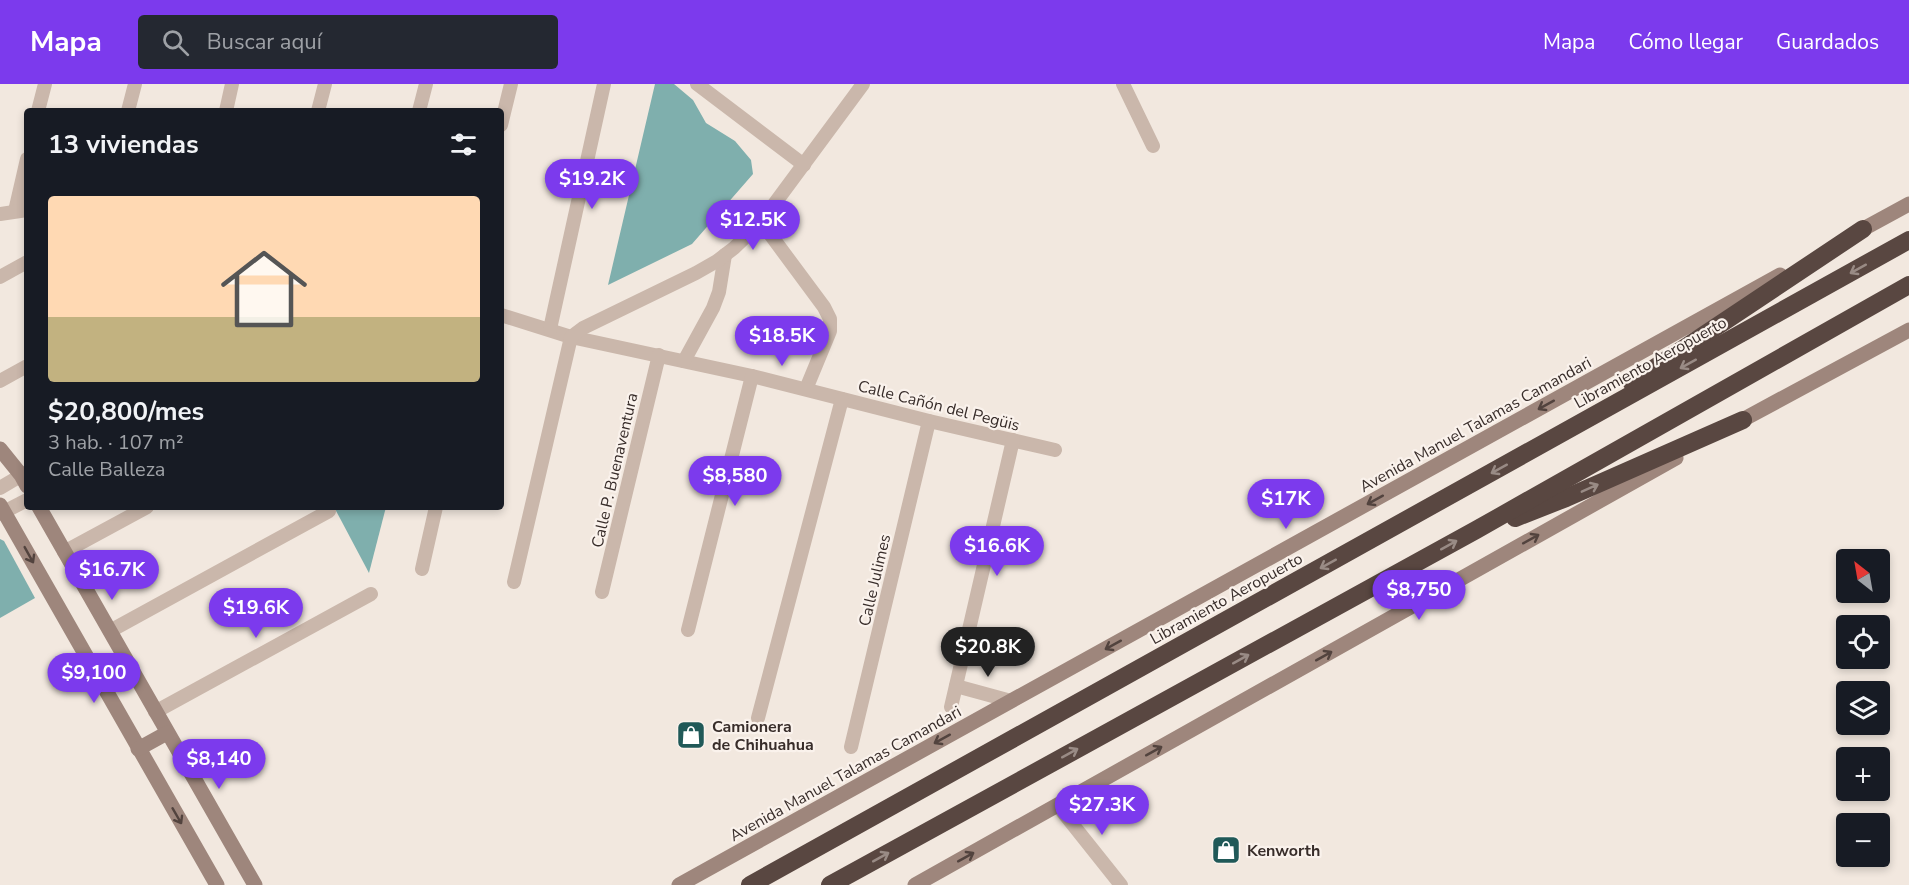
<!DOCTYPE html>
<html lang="es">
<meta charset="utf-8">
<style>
:root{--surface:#171b24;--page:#242831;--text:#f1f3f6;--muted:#9ea1a6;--line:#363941;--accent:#7c3aed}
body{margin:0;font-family:"Nunito Sans",sans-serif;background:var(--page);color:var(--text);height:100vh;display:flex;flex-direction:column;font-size:22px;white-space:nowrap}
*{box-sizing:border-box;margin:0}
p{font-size:20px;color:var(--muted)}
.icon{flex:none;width:33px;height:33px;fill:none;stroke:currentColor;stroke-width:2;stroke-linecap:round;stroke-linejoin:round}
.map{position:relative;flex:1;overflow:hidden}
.drawer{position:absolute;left:24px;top:24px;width:480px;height:402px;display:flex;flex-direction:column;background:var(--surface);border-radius:6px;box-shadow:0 3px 9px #0003}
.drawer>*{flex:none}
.needle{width:39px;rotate:329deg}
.fabs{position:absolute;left:1836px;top:465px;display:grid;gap:12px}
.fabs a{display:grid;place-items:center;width:54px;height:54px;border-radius:6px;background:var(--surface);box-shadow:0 3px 9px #0003;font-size:30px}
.price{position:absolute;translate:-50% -51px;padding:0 14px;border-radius:21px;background:var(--accent);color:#fff;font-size:20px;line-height:39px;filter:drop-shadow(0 2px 3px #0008)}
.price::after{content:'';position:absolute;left:50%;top:36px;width:18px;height:14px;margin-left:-9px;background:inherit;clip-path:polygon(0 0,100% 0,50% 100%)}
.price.active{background:#222;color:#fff}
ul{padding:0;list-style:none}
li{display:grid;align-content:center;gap:12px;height:318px;padding:0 24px}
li+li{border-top:2px solid var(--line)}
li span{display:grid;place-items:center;height:186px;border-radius:6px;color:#555}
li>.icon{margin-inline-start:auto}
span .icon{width:108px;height:108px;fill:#fffc;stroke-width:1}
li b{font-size:26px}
h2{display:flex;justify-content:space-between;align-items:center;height:72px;padding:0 24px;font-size:26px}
header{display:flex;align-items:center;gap:36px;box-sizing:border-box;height:84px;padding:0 30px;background:var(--accent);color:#fff}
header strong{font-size:28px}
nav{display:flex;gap:33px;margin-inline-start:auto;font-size:21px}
.search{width:420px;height:54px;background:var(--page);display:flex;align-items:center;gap:15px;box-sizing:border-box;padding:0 21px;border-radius:6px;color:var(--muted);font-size:22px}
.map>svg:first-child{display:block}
.water{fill:#7fafad}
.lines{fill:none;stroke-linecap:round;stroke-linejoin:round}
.street{stroke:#cab7ab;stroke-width:14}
.secondary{stroke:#9e867c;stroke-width:15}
.highway{stroke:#594741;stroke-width:18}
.oneway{stroke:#998b85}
.oneway2{stroke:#52433e}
.labels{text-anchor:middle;stroke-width:4.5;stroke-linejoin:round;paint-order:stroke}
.street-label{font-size:16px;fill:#382d2a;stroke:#faf2ec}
.poi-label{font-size:16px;font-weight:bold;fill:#382d2a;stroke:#faf2ec;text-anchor:start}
</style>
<header>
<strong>Mapa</strong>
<div class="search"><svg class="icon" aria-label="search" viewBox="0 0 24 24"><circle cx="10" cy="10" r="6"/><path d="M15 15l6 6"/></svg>Buscar aquí</div>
<nav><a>Mapa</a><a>Cómo llegar</a><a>Guardados</a></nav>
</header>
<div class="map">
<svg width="1909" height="801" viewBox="0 0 1909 801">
<rect width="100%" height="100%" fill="#f2e8df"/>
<!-- water -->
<g class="water">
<polygon points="655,0 674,0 693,16 706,39 735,57 751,76 753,90 692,160 608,201"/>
<polygon points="334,423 386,423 369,489"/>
<polygon points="0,455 4,457 35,514 0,534"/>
</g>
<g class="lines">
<!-- street -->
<g class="street">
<polyline points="697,0 804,81"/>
<polyline points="1123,0 1153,62"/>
<polyline points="38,27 45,0"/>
<polyline points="128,27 135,0"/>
<polyline points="226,27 232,0"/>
<polyline points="318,27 325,0"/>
<polyline points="419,27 426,0"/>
<polyline points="501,41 511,0"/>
<polyline points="15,127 27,75"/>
<polyline points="0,130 27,126"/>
<polyline points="761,138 824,223 830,235 830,247 806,305"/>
<polyline points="0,193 27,178"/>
<polyline points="501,231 571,253 752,292 929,337 1055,366"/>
<polyline points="550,245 604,0"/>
<polyline points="684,277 713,224 719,208 725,171"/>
<polyline points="0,297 27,282"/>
<polyline points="0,404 27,388"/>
<polyline points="0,430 27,416"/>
<polyline points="64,468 147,423"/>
<polyline points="422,485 436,423"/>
<polyline points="514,498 571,253 583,244 696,189 717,177 734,164 761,138 863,0"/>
<polyline points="602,508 659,271"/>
<polyline points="688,546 752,292"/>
<polyline points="110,547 329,427"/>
<polyline points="956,602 1011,617"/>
<polyline points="951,623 1013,356"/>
<polyline points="155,628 371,510"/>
<polyline points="758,634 842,315"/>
<polyline points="851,663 929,337"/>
<polyline points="1058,722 1121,801"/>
</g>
<!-- secondary -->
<g class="secondary">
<polyline points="1854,150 1909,120"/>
<polyline points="1733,341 1909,246"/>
<polyline points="0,365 21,391 27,402"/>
<polyline points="0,421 217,801"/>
<polyline points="39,423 255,801"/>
<polyline points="138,665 167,649"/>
<polyline points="679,801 1780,191"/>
<polyline points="915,801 1676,374"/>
</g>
<!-- highway -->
<g class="highway">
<polyline points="1632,299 1863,145"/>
<polyline points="1515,434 1566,414 1743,336"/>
<polyline points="750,801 1909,156"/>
<polyline points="830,801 1476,446 1909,201"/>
</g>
</g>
<!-- one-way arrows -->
<defs><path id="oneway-shaft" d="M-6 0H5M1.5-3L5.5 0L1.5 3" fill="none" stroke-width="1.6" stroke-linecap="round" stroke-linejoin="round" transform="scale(1.5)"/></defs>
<g class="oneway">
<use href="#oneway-shaft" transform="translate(1858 185) rotate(151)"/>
<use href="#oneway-shaft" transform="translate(1688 280) rotate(151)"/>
<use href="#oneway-shaft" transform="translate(1499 385) rotate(151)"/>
<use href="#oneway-shaft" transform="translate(1590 404) rotate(-24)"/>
<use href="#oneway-shaft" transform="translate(1449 461) rotate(-29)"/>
<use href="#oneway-shaft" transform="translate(1328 480) rotate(151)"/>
<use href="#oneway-shaft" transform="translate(1241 575) rotate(-29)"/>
<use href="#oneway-shaft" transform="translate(1070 669) rotate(-29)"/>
<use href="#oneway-shaft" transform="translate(881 773) rotate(-29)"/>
</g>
<g class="oneway2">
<use href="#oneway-shaft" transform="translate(1546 321) rotate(151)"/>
<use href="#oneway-shaft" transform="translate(1375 416) rotate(151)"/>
<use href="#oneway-shaft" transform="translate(1531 455) rotate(-29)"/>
<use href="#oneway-shaft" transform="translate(29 471) rotate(61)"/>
<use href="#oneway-shaft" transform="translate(1113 561) rotate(151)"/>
<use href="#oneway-shaft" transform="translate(1324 572) rotate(-29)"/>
<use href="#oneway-shaft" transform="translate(942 655) rotate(151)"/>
<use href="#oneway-shaft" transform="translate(1154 667) rotate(-29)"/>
<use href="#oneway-shaft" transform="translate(177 732) rotate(60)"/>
<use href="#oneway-shaft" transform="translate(966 773) rotate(-29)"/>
</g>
<!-- icons -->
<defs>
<g id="shop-square" transform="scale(1.5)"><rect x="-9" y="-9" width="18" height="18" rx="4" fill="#205958" stroke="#faf2ec"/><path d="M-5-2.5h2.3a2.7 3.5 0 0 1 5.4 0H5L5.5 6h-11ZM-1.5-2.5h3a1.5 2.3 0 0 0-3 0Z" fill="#fff"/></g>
</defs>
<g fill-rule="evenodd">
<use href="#shop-square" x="691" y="651"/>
<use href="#shop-square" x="1226" y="766"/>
</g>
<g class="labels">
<!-- street labels -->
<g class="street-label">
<text transform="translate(1650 278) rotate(-29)" y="6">Libramiento Aeropuerto</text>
<text transform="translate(939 321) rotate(14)" y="6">Calle Cañón del Pegüis</text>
<text transform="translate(1475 340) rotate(-29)" y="6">Avenida Manuel Talamas Camandari</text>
<text transform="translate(614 386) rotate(-77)" y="6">Calle P. Buenaventura</text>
<text transform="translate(874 496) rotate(-77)" y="6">Calle Julimes</text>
<text transform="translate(1226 514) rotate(-29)" y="6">Libramiento Aeropuerto</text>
<text transform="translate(845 689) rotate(-29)" y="6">Avenida Manuel Talamas Camandari</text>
</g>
<!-- poi labels -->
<g class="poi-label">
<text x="712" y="648">Camionera<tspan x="712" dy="18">de Chihuahua</tspan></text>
<text x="1247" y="772">Kenworth</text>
</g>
</g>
</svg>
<div class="fabs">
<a><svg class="needle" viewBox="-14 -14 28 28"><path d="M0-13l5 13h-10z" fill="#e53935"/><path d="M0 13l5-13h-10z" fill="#9ea1a6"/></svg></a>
<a><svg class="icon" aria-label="locate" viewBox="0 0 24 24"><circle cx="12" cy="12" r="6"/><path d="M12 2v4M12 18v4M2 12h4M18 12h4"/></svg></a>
<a><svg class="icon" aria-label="layers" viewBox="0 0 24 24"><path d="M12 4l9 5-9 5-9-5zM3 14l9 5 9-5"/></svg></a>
<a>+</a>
<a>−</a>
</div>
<b class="price" style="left:592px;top:126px">$19.2K</b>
<b class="price" style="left:753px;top:167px">$12.5K</b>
<b class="price" style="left:782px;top:283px">$18.5K</b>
<b class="price" style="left:735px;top:423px">$8,580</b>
<b class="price" style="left:1286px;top:446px">$17K</b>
<b class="price" style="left:997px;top:493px">$16.6K</b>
<b class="price" style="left:112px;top:517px">$16.7K</b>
<b class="price" style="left:1419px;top:537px">$8,750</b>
<b class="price" style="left:256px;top:555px">$19.6K</b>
<b class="price active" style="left:988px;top:594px">$20.8K</b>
<b class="price" style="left:94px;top:620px">$9,100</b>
<b class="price" style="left:219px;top:706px">$8,140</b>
<b class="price" style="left:1102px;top:752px">$27.3K</b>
<section class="drawer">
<h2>13 viviendas<svg class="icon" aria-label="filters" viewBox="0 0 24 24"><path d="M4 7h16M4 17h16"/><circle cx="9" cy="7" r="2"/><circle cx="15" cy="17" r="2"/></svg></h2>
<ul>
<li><span style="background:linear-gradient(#ffd9b3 65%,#c2b280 0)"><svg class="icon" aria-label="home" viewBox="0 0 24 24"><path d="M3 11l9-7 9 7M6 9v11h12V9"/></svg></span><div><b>$20,800/mes</b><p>3 hab. · 107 m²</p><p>Calle Balleza</p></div></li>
</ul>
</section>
</div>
